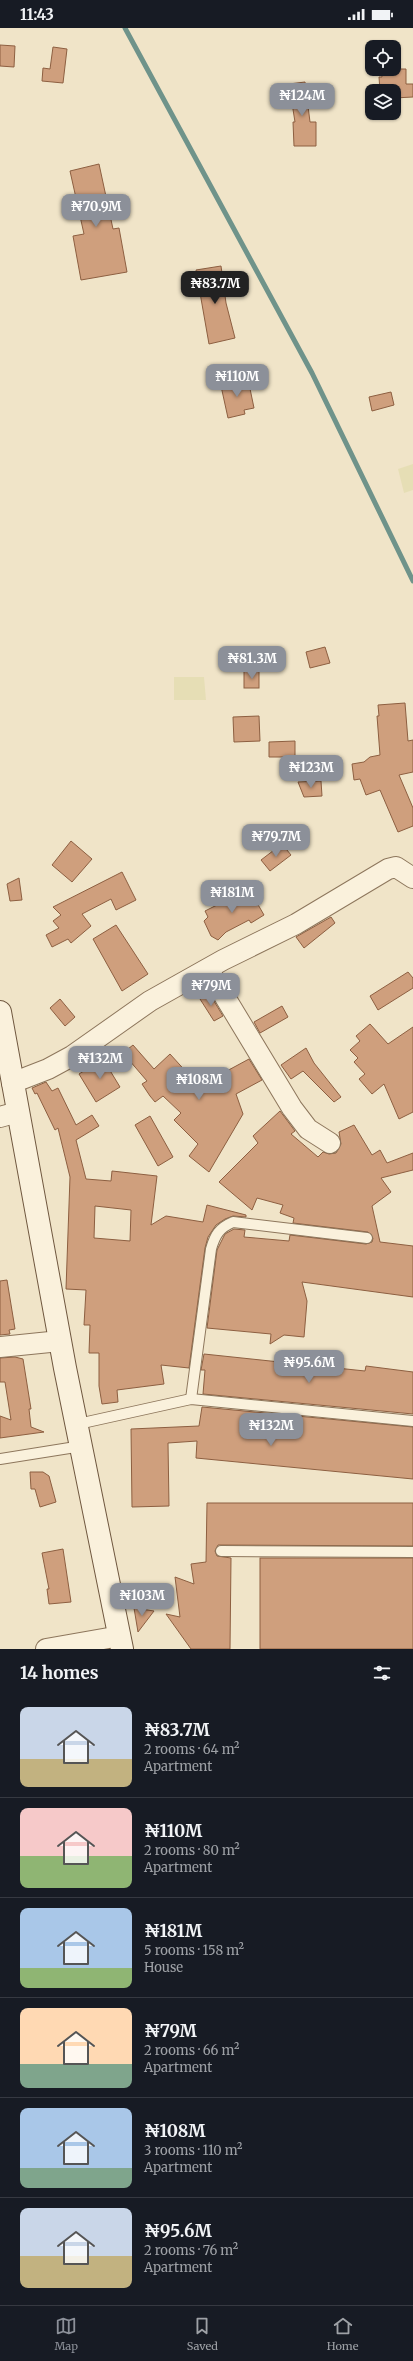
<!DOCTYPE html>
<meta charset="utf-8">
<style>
:root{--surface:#171b24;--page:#20242c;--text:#f1f3f6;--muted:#9ea1a6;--line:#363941;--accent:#8c9099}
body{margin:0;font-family:Merriweather,serif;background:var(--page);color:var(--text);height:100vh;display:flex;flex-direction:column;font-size:15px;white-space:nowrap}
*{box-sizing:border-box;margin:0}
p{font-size:13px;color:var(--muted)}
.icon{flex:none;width:22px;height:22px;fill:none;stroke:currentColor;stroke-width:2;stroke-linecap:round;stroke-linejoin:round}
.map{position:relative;height:1621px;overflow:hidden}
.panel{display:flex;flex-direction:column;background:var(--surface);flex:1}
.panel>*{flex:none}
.fabs{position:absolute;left:365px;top:12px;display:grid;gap:8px}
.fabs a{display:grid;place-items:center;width:36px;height:36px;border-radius:8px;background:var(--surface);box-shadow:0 1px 3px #0004;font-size:20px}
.price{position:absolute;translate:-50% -34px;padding:0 9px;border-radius:8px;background:var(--accent);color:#fff;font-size:13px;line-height:26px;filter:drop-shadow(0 1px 2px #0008)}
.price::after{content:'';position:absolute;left:50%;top:24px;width:12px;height:9px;margin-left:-6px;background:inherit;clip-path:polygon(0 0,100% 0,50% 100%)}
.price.on{background:#222;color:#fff}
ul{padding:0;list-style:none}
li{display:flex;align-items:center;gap:12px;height:100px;padding:0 20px}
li+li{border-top:1px solid var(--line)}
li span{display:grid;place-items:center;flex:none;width:112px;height:80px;border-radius:8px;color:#555}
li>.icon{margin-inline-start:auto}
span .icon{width:48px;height:48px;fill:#fffc;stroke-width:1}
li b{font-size:17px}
h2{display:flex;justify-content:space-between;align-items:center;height:48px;padding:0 20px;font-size:17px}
.status{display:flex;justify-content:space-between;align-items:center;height:28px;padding:0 20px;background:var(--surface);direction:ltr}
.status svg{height:11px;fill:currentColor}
.tab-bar{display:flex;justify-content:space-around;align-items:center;height:56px;border-top:1px solid var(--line);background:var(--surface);font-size:11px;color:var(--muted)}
.tab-bar a{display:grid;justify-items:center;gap:2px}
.tab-bar .on{color:var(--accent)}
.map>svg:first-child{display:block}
.farmland{fill:#e6deb5}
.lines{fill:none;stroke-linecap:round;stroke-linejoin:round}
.stream{stroke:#6f938a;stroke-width:5}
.building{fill:#cf9f7d;stroke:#8d5f41;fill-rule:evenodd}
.lane-casing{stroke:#8d765c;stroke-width:12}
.street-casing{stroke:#8d765c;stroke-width:22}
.secondary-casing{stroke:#6f573f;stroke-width:24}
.lane{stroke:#faf1dc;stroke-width:10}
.street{stroke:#faf1dc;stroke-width:20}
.secondary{stroke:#faf1dc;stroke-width:22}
</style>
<div class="status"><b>11:43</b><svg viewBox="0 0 49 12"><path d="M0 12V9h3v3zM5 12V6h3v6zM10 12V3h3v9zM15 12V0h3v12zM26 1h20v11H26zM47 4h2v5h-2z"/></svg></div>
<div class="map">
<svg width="413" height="1621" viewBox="0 0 413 1621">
<rect width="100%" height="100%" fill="#f0e4c8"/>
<!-- farmland -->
<g class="farmland">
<polygon points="413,436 413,462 404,465 398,441"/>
<polygon points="174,649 204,649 206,672 174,672"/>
</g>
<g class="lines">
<!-- stream -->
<polyline class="stream" points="125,0 312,345 413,553"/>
</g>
<!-- building -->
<g class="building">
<polygon points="0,17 15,18 14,39 0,38"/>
<polygon points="53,19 67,21 63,55 42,53 43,40 50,41"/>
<polygon points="381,41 406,41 406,56 413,56 413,69 394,70 394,63 380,63 379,49 382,49"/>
<polygon points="305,54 310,94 316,94 316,118 294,118 293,94 295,94 289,56"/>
<polygon points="99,136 113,201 119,200 127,244 81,252 73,208 84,206 70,143"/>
<polygon points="221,238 226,275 235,310 209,316 196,242"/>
<polygon points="248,351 254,380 244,382 245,386 228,390 221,358"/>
<polygon points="391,364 394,377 372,383 369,369"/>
<polygon points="325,619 330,635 310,640 306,624"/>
<polygon points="268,620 272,634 260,638 256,624"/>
<rect x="244" y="643" width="15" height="17"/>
<polygon points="405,675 408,713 413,712 413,744 399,747 413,780 413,798 398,804 380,762 366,767 360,751 354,752 352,736 364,734 370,729 380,727 377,688 379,688 378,677"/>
<polygon points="259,688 260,713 234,714 233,689"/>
<polygon points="295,713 295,729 269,729 269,714"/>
<polygon points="321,753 322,768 304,769 298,754"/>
<polygon points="71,813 92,831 72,854 52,837"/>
<polygon points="282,816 291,827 270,843 261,832"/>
<polygon points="122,844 136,872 116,882 111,871 82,886 91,898 71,915 68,911 52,919 46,907 59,900 53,893 61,887 53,879"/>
<polygon points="19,850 22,872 10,873 7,856"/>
<polygon points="249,861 264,887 251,895 249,892 226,904 218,912 211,908 204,893 208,889 205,883"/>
<polygon points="331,889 335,895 304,920 296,909"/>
<polygon points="116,897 148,946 122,963 93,911"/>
<polygon points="408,944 413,950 413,960 378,982 370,968"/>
<polygon points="209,965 223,988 214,993 200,971"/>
<polygon points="60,971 75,989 65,998 50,980"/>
<polygon points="282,978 288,989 260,1005 254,994"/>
<polygon points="370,996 388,1016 413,999 413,1084 399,1091 384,1056 372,1066 359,1051 365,1046 354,1034 358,1030 350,1022 360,1013 356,1008"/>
<polygon points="133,1017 154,1041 170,1026 199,1058 249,1031 262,1052 236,1066 243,1086 209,1144 189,1128 198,1116 174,1092 181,1085 163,1068 155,1074 150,1068 142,1056 147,1053 123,1025"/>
<polygon points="306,1020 314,1035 341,1069 334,1074 303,1043 291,1051 281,1037"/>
<polygon points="103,1031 120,1059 96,1074 79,1046"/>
<path d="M46,1054L52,1063L58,1060L76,1097L92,1087L99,1098L76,1112L86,1151L111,1153L112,1143L157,1148L151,1197L166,1188L203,1194L207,1177L246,1187V1189L233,1188L225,1191L216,1197L208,1209L205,1220L189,1340L161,1337L164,1356L117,1362L118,1374L102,1376L99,1358V1325H89L90,1297H84L86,1262L66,1261L70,1149L58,1100L55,1102L37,1065L35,1066L32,1060ZM95,1178L131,1182L130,1213L94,1210Z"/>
<polygon points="280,1083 295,1103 291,1106 318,1129 323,1124 329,1126 336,1125 341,1116 339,1104 354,1097 372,1127 380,1122 387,1135 413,1125 413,1142 381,1150 391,1164 372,1178 380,1214 413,1218 413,1269 302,1254 307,1273 304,1309 284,1307 270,1316 271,1306 207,1300 217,1222 225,1206 234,1201 245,1202 244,1209 289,1213 290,1207 366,1216 372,1214 373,1210 368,1204 293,1195 294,1190 280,1185 283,1177 257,1170 252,1182 219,1154 258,1115 253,1108"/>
<polygon points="150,1088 173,1129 158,1138 135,1097"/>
<polygon points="7,1252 15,1301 9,1302 10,1306 0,1307 0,1253"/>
<polygon points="204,1326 365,1343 366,1338 413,1344 413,1386 203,1366 205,1342 201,1342"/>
<polygon points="15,1329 23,1331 31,1381 29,1381 31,1399 44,1404 0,1410 0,1388 11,1392 5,1354 0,1354 0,1330"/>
<polygon points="202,1379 413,1399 413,1451 196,1430 197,1413 168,1415 169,1478 132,1479 131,1401 199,1398"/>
<polygon points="30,1444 43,1444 49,1448 56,1474 40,1479 35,1461 31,1461"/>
<polygon points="207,1475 413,1475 413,1518 218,1517 215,1523 217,1528 231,1530 230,1621 191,1621 166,1586 180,1589 175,1549 194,1556 191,1536 206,1534"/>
<polygon points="63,1521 71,1574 49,1576 47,1561 49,1561 42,1525"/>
<rect x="260" y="1530" width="153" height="91"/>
<polygon points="134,1580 154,1583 138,1604"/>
</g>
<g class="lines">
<!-- lane casing -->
<g class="lane-casing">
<g id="lane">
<path d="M191,1371L211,1221C215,1207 219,1200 233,1194L367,1210"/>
<polyline points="78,1396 191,1371 413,1393"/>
<polyline points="0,1431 82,1418"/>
<polyline points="221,1523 413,1524"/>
</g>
</g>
<!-- street casing -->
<g class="street-casing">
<g id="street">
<polyline points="208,941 292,1080 308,1101 330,1115"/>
<polyline points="12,1055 48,1041 72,1028 150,973 223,932 296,896 388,841 396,839 413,850"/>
<polyline points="0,1089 18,1084"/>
<polyline points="0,1319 60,1313"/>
<polyline points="46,1621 120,1608"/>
</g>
</g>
<!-- secondary casing -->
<g class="secondary-casing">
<polyline id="secondary" points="0,984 65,1340 122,1621"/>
</g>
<!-- lane -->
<use href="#lane" class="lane"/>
<!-- street -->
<use href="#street" class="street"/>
<!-- secondary -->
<use href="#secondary" class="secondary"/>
</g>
</svg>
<div class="fabs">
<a><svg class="icon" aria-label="locate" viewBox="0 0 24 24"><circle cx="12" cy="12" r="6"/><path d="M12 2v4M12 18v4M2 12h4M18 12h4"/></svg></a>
<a><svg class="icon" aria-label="layers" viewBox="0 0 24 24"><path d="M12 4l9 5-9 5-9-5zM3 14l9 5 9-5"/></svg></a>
</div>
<b class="price" style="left:302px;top:89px">₦124M</b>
<b class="price" style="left:96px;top:200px">₦70.9M</b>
<b class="price on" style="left:215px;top:277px">₦83.7M</b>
<b class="price" style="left:237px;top:370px">₦110M</b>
<b class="price" style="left:252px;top:652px">₦81.3M</b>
<b class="price" style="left:311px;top:761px">₦123M</b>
<b class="price" style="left:276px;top:830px">₦79.7M</b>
<b class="price" style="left:232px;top:886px">₦181M</b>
<b class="price" style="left:211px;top:979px">₦79M</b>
<b class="price" style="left:100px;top:1052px">₦132M</b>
<b class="price" style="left:199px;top:1073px">₦108M</b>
<b class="price" style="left:309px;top:1356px">₦95.6M</b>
<b class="price" style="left:271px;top:1419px">₦132M</b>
<b class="price" style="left:142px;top:1589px">₦103M</b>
</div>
<section class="panel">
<h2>14 homes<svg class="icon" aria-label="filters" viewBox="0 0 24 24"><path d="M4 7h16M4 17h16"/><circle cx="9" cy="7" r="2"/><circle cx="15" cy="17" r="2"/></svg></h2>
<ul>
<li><span style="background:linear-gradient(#c9d6e8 65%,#c2b280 0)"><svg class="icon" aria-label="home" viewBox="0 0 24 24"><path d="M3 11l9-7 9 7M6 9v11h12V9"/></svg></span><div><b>₦83.7M</b><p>2 rooms · 64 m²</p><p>Apartment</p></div></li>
<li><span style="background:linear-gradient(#f6c9c9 60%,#8fb573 0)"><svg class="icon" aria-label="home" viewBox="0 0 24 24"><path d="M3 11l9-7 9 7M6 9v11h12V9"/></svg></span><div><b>₦110M</b><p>2 rooms · 80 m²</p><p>Apartment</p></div></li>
<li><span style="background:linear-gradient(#a9c7e8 75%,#8fb573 0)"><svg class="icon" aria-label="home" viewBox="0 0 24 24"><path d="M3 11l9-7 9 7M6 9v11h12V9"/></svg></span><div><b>₦181M</b><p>5 rooms · 158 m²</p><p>House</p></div></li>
<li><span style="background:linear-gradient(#ffd9b3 70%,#7fa58c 0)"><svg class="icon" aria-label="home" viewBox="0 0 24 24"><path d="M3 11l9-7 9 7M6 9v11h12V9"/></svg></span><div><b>₦79M</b><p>2 rooms · 66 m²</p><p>Apartment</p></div></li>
<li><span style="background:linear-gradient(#a9c7e8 75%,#7fa58c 0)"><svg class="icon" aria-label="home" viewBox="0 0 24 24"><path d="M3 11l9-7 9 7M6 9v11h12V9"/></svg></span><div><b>₦108M</b><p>3 rooms · 110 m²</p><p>Apartment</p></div></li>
<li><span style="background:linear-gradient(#c9d6e8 60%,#c2b280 0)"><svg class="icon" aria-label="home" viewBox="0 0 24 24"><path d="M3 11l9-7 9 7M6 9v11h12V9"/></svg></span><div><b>₦95.6M</b><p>2 rooms · 76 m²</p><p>Apartment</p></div></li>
</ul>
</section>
<nav class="tab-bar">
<a class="on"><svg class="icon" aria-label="map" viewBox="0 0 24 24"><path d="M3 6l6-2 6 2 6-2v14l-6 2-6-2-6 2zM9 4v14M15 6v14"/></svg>Map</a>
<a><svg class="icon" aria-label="saved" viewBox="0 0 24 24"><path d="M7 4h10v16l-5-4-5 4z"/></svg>Saved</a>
<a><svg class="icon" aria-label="home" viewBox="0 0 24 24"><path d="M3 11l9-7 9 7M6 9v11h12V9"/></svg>Home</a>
</nav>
